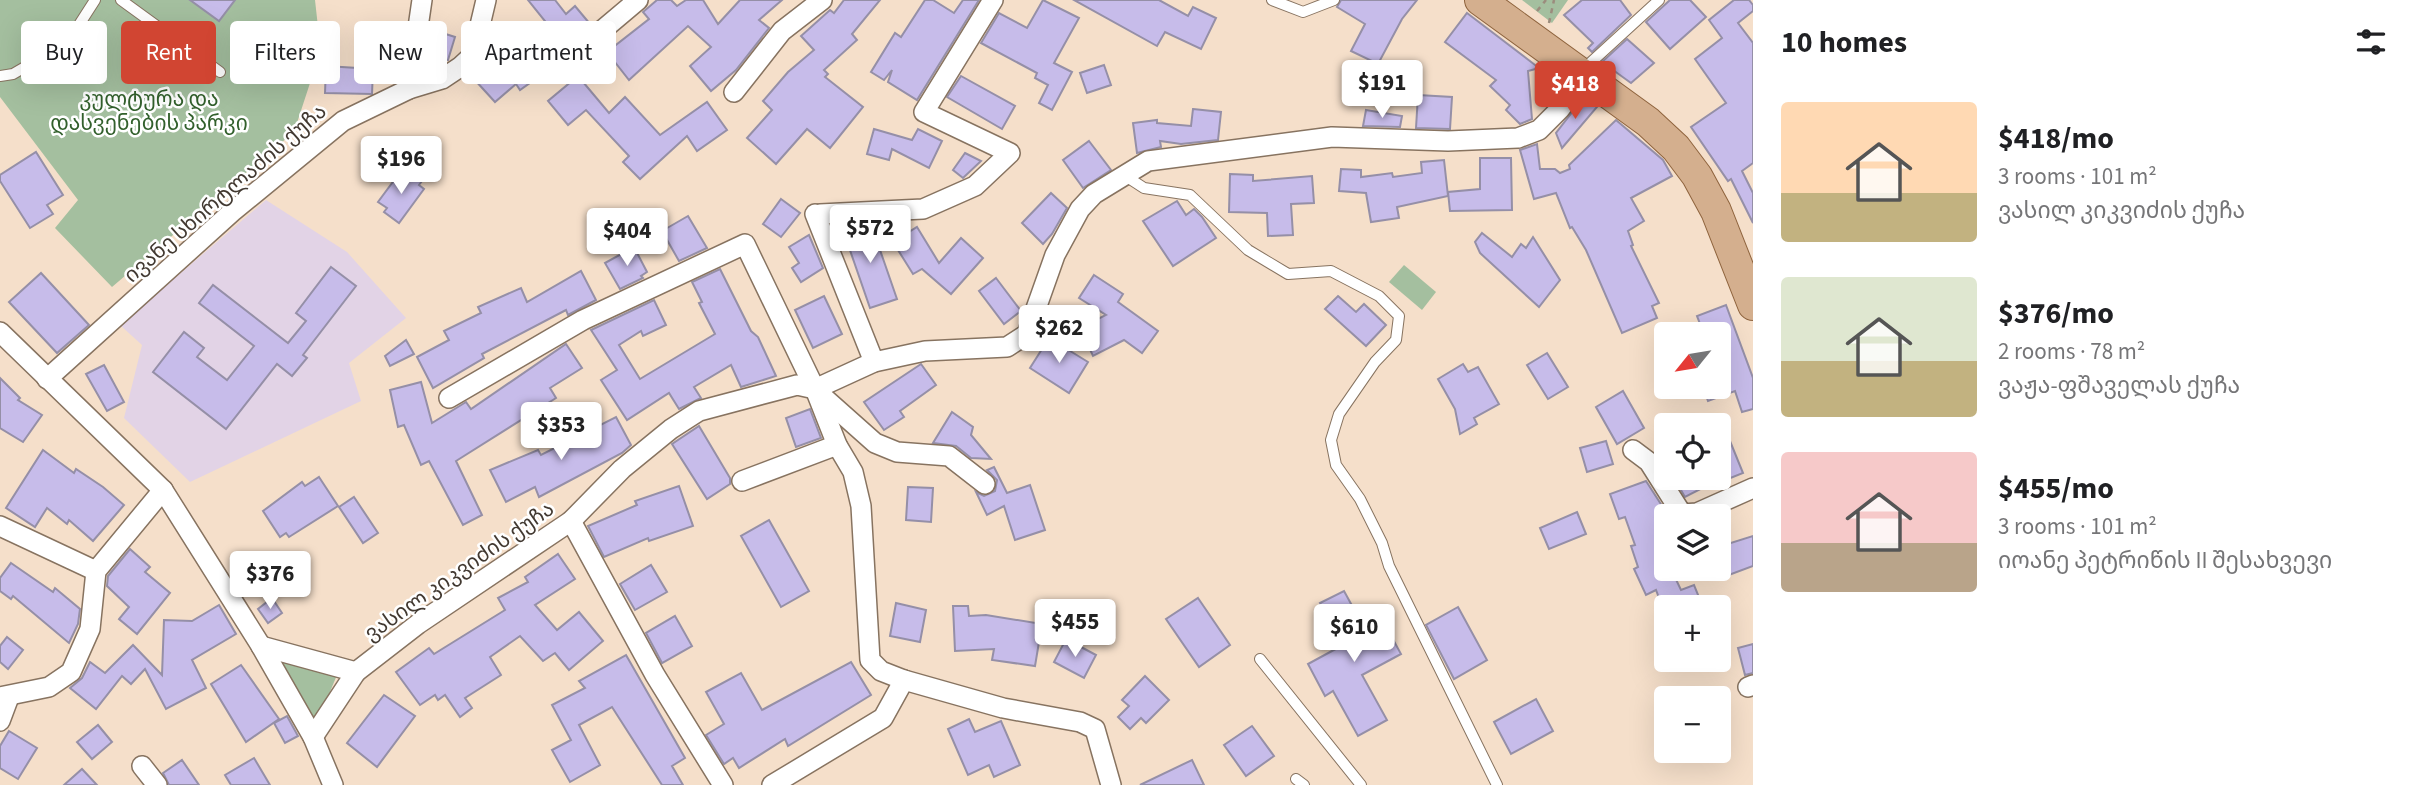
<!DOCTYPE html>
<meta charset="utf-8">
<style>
:root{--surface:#fff;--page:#f6f6f6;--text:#202124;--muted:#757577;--accent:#d14532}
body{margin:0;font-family:"Source Sans 3","Noto Sans Georgian",sans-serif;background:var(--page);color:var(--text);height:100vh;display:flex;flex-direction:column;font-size:26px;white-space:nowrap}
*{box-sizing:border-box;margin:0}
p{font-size:23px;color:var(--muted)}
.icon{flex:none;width:38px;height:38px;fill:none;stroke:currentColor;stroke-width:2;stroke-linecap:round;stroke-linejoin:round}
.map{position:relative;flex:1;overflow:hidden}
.details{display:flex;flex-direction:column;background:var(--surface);width:665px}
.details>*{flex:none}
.hud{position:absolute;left:21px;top:21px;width:665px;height:63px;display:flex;gap:14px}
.needle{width:46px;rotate:240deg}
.tools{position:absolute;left:1654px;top:322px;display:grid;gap:14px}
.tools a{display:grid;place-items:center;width:77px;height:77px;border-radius:7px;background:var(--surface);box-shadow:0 7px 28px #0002;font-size:35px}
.price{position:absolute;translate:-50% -60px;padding:0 16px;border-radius:7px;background:#fff;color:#222;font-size:23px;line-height:46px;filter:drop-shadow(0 2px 4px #0008)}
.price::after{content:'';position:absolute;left:50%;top:42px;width:21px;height:16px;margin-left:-10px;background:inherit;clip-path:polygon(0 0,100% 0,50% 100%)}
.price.current{background:var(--accent);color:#fff}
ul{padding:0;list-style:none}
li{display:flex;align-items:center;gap:21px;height:175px;padding:0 28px}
li span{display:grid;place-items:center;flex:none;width:196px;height:140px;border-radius:7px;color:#555}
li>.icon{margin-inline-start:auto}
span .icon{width:84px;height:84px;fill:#fffc;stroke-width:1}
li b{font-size:30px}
h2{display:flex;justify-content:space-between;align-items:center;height:84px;padding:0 28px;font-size:30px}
.tag{padding:0 24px;border-radius:7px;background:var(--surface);box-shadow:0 7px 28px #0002;font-size:24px;line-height:63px}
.tag.current{background:var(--accent);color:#fff}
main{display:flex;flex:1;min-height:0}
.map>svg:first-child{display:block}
.education{fill:#e2d3e6}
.green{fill:#a4bf9f}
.building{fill:#c7bcea;stroke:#958fa7;stroke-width:2}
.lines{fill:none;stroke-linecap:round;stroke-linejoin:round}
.lane-casing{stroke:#877360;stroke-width:12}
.street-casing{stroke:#877360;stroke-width:22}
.primary-casing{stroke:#8e633d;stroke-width:32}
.path{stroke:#9b8c7d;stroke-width:2.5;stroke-dasharray:5 5;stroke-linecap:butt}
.lane{stroke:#fff;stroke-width:10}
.street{stroke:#fff;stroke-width:19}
.primary{stroke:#d4af8e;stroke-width:30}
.labels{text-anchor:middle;stroke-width:5;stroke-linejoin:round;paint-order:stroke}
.park-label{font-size:21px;fill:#32602c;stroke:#fff}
.street-label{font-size:21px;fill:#423931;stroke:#fff}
</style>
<main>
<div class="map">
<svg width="1753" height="785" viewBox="0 0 1753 785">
<rect width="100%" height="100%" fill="#f5dfca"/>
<!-- education -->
<polygon class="education" points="266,200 347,252 406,318 349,363 361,401 190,482 124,418 142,345 120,325"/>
<!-- green -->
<g class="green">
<polygon points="0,0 315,0 319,36 311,80 294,132 112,287 55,228 78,200 0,97"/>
<polygon points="1522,0 1568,0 1552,23"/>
<polygon points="1404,265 1436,292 1422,310 1389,282"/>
<polygon points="277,659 337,675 314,730"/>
</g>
<!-- building -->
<g class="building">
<polygon points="190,0 235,0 219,21"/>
<polygon points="528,0 555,0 566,14 575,6 590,24 565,46"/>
<polygon points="657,0 671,0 677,6 686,0 703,0 718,24 740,0 782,0 759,20 769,28 736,70 711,91 690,66 711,47 688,26 629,80 607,52 649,19 643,12"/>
<polygon points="844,0 880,0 852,34 857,40 824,70 828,74 825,77 863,107 830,148 807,129 776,164 747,138 772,110 763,101 788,72 814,50 801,36 830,10 834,13"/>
<polygon points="925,0 933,0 954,13 963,0 979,0 917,100 888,82 892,70 884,80 871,72 895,33 901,37"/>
<polygon points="1043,0 1079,18 1054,63 1072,72 1052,110 1039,103 1048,85 1035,78 1037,73 981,43 999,13 1027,28"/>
<polygon points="1074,0 1159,0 1188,16 1193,7 1216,18 1201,49 1165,32 1157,46"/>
<polygon points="1341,0 1417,0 1402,19 1378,64 1351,51 1365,24 1337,7"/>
<polygon points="1582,0 1620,0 1631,15 1592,52 1588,48 1593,43 1564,15"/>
<polygon points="1670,0 1690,0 1706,17 1670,49 1646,22"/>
<polygon points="1734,0 1749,0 1753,5 1753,11 1738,23 1753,43 1753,163 1742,171 1753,193 1753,223 1731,179 1728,181 1691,127 1726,103 1695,59 1722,38 1709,20"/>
<polygon points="1467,13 1539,68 1528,71 1532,119 1520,124 1506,110 1510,105 1490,86 1496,80 1445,42"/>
<polygon points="433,30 455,37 448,60 438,60 436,68 424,72"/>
<polygon points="525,39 548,70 520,90 516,84 495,102 474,79"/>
<polygon points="1627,39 1654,63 1631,83 1602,62"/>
<polygon points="1104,65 1111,85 1087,93 1080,73"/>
<polygon points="326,66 373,69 372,94 325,93"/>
<polygon points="578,76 609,113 625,97 660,135 707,102 727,130 697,151 687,136 640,179 623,162 629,156 586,110 568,125 548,101"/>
<polygon points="961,76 1015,106 1002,129 947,97"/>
<polygon points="1418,95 1452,97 1450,129 1416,128"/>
<polygon points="1584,97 1597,107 1562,148 1556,133"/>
<polygon points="1193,109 1221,112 1218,140 1181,144 1160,141 1161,147 1137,153 1133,123 1157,120 1157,123 1191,126"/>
<polygon points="1366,110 1402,116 1400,127 1363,126"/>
<polygon points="1616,120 1663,160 1672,176 1631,198 1644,221 1628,231 1633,245 1631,246 1659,303 1652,306 1657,318 1622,333 1586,250 1572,227 1570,228 1556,193 1534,199 1520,150 1537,144 1540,169 1555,169 1560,173 1570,169 1569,165"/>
<polygon points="874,129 912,140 918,129 942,141 929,168 892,149 889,160 867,154"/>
<polygon points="1089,141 1111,170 1083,188 1063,160"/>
<polygon points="36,152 63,195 47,205 53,214 30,228 0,181 0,175"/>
<polygon points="965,153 981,161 963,178 953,170"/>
<polygon points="1480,158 1511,158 1512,210 1450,211 1448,192 1480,189"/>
<polygon points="1444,160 1448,196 1397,207 1399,218 1371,222 1366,193 1339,191 1341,169 1361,170 1361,177 1392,173 1393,177 1422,173 1421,162"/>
<polygon points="401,171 406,175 409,171 422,181 419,185 424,189 399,223 384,212 387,208 378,202"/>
<polygon points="1230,174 1253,175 1253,181 1312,176 1314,203 1291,204 1293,235 1268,236 1267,213 1229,212"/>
<polygon points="1051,193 1067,208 1052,234 1043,244 1022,223"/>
<polygon points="781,199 800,213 781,237 763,224"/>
<polygon points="1177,201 1186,215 1194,209 1202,217 1216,238 1173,266 1143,221"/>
<polygon points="688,216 707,248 679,261 662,231"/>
<polygon points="859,224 871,224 897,299 870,308 843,230"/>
<polygon points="917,227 939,263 961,238 983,258 951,294 922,269 913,274 893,242"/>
<polygon points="1482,233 1512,257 1521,244 1526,248 1533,237 1560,280 1539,307 1480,253 1475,242"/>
<polygon points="809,235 823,268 801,282 792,268 799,263 789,247"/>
<polygon points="634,247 647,272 641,276 643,278 620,289 605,263"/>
<polygon points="331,267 356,286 303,355 307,358 292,376 277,364 226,429 153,372 184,332 204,348 197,357 227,380 254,346 199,303 213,285 288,343 306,321 296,313"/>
<polygon points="720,269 751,331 758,337 776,376 741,387 731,365 694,387 701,398 679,409 669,393 627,420 601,380 617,370 591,330 654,300 666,325 643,336 641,331 619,345 640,379 715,334 699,303 702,302 692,282"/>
<polygon points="581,271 596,300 568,315 566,310 482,354 484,358 433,388 417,357 449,340 444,331 481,313 478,307 521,288 527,302"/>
<polygon points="41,273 89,325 57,353 9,302"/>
<polygon points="1094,275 1123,294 1118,302 1158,331 1142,353 1124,340 1093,356 1080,328 1106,315 1079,298"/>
<polygon points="996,278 1021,311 1004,324 979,291"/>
<polygon points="824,296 842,334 813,348 795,310"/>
<polygon points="1338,296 1356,312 1364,304 1386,325 1366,346 1325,309"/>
<polygon points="1726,305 1753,378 1753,409 1742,412 1735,391 1708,401 1703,387 1718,387 1718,334 1704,334 1697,316"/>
<polygon points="1049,338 1088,362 1069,393 1030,368"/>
<polygon points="406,340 414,354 390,366 385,356"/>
<polygon points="566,344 582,368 550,388 556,398 456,461 482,515 463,525 429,461 421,465 404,425 398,427 390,390 421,382 432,423 466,402 471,409"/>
<polygon points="1547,353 1568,387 1548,399 1527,365"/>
<polygon points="921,364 936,385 900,411 904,417 884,430 864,402"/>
<polygon points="1463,364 1468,372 1478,367 1499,404 1474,418 1477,424 1460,434 1455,409 1438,379"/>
<polygon points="104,365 124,402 107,411 86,374"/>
<polygon points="0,378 20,398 18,400 42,415 23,442 0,428"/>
<polygon points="1623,391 1644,428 1617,444 1596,407"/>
<polygon points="810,409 821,438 796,447 786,418"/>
<polygon points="952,412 973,427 971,435 991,459 971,458 956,446 933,443"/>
<polygon points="1719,414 1743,473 1718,483 1718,480 1685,497 1674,478 1718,478"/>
<polygon points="616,417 631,445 622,453 539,497 535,487 506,502 490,470 538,450 541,455"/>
<polygon points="699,426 730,478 730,484 707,499 672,444"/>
<polygon points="1606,441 1613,464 1587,472 1580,448"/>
<polygon points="43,450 74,473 76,469 103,487 124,505 93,541 69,520 67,524 47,508 35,527 6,508"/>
<polygon points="994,467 1007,493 1030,485 1045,530 1015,540 1004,506 987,515 976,492 984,496 995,491 997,480 987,470"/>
<polygon points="319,477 338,506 289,537 286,533 280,537 263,511 302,482 305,486"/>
<polygon points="1646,481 1666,512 1666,569 1671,569 1681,590 1694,585 1703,607 1667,607 1666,604 1665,614 1656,590 1646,595 1634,569 1638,567 1631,546 1635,545 1625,517 1619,519 1610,494"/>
<polygon points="679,486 693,526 649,541 648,538 604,557 588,526 637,505 635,501"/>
<polygon points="908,487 933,488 931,522 906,520"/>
<polygon points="354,497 378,533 363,543 339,507"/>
<polygon points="1577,512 1586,534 1549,549 1540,528"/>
<polygon points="769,520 809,591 781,607 741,536"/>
<polygon points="1753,536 1753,566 1718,579 1718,547"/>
<polygon points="130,549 150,567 145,572 170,593 137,634 119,619 129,607 107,586 108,576"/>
<polygon points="558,554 575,579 535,605 557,630 579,612 603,641 569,670 555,653 543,661 520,636 490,657 501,675 465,698 472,708 460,717 445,695 438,700 435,695 420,705 396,672 429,648 434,654 505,610 498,598 528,582 525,577"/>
<polygon points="11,563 53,592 55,588 80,609 78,624 69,643 13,596 11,599 0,591 0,578"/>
<polygon points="651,565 667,592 635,610 620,584"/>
<polygon points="1344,591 1367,633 1384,623 1401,654 1362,675 1387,720 1358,736 1333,691 1325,696 1308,664 1343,645 1320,603"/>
<polygon points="272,598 282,613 268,623 258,609"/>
<polygon points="1198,598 1230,645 1199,667 1166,619"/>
<polygon points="896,603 926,610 920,642 890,636"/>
<polygon points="219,605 236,634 192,660 206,688 166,709 145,669 131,684 122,676 96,709 70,688 82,678 90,662 105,673 133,645 162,675 164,620 192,621"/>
<polygon points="953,606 968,606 969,616 986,615 1042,624 1035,666 992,660 994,649 955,651"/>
<polygon points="1458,607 1487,660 1454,679 1426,625"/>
<polygon points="675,616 692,646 662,663 646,633"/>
<polygon points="7,637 23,650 8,669 0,662 0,646"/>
<polygon points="1066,639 1096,655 1084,678 1054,662"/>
<polygon points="1753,644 1753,673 1745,675 1738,648"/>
<polygon points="626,655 685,758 672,766 683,785 662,785 612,707 579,725 600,765 570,782 552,750 571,740 552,705 585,688 579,681"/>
<polygon points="851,662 871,695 788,746 785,739 739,768 733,758 724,764 706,735 724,724 706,692 741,673 762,710"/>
<polygon points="241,665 279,719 246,742 211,684"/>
<polygon points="1145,676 1169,700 1146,723 1141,718 1130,729 1118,717 1129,706 1122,700"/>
<polygon points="384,695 415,716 377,767 347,743"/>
<polygon points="1536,699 1553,731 1511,754 1494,722"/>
<polygon points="287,716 298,736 285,743 274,723"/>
<polygon points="969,719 975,732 1001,721 1020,765 994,777 989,765 968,775 948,729"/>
<polygon points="98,725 112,742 92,759 77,742"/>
<polygon points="1252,726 1274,756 1246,776 1224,745"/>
<polygon points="9,731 37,748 18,779 0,768 0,746"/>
<polygon points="254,758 270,785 231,785 225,775"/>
<polygon points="182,760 199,785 169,785 163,773"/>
<polygon points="1192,760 1204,785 1140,785"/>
<polygon points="82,769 97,785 64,785"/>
</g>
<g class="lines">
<!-- lane casing -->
<g class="lane-casing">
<g id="lane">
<polyline points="121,0 220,72"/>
<polyline points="1272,0 1303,12 1334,0"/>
<polyline points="1588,65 1659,0"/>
<polyline points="0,76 13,74 68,42 95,0"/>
<polyline points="1124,175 1144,188 1190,195 1248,250 1288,274 1331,271 1379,296 1399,316 1396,340 1375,362 1339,414 1331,440 1336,465 1360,499 1382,543 1389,566 1497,785"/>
<polyline points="1696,569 1697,572"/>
<polyline points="1260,659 1361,785"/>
<polyline points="1296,779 1304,785"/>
</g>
</g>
<!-- street casing -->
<g class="street-casing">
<g id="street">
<polyline points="574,54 638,0"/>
<polyline points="409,89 422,0"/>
<polyline points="734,92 782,31 822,0"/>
<polyline points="815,214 874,362"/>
<polyline points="820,214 923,209 975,186 1010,153 924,112 993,0"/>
<polyline points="0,332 163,490 261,646 313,737 333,785"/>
<polyline points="47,379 232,212 343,121 409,89 442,79 460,67 473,55 486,0"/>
<polyline points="821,395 875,443 897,452 949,456 985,484"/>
<polyline points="449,398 583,320 745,244 815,389 837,445 853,472 861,506 870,660 881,671 904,680 1003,708 1080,722 1095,729 1111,785"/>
<polyline points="1633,450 1649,462 1682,514 1697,513 1753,488"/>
<polyline points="742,481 837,445"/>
<polyline points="571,521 655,675 723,785"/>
<polyline points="0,526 96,571"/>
<polyline points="261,646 356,672"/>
<polyline points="1748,687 1753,685"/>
<polyline points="0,697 49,687 71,672 90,629 96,571 163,490"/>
<polyline points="0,721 9,697"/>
<polyline points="313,737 356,672 418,624 571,521 622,469 671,429 699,411 797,385 815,389 874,362 925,351 1007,347 1027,334 1055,255 1080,209 1094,194 1148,161 1332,137 1448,141 1518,138 1539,130 1560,109 1585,76"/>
<polyline points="142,766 157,785"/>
<polyline points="772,785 883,718 904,680"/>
</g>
</g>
<!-- primary casing -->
<g class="primary-casing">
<polyline id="primary" points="1480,0 1648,122 1676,148 1697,176 1716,211 1753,305"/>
</g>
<!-- path -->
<g class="path">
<polyline points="1537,11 1546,0"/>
<polyline points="1549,23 1554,0"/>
</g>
<!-- lane -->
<use href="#lane" class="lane"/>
<!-- street -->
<use href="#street" class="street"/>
<!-- primary -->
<use href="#primary" class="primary"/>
</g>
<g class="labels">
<!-- park labels -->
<g class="park-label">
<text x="149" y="106">კულტურა და<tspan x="149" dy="24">დასვენების პარკი</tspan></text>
</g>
<!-- street labels -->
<g class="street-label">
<text transform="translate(225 193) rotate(-41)" y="7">ივანე სხირტლაძის ქუჩა</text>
<text transform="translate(459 571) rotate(-35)" y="7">ვასილ კიკვიძის ქუჩა</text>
</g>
</g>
</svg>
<div class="tools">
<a><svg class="needle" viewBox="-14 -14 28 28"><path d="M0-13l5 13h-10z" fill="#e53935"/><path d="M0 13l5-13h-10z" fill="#757577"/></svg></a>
<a><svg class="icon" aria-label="locate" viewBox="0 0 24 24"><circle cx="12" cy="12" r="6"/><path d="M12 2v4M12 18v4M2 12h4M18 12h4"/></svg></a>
<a><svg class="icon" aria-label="layers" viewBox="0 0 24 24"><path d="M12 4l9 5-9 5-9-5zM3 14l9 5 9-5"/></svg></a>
<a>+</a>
<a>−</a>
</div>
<b class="price" style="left:1382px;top:120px">$191</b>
<b class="price current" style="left:1575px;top:121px">$418</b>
<b class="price" style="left:401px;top:196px">$196</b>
<b class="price" style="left:870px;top:265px">$572</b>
<b class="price" style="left:627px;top:268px">$404</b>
<b class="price" style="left:1059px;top:365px">$262</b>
<b class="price" style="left:561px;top:462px">$353</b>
<b class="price" style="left:270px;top:611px">$376</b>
<b class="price" style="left:1075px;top:659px">$455</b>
<b class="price" style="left:1354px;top:664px">$610</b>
<div class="hud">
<a class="tag">Buy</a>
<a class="tag current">Rent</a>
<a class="tag">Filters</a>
<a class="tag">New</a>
<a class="tag">Apartment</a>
</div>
</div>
<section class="details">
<h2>10 homes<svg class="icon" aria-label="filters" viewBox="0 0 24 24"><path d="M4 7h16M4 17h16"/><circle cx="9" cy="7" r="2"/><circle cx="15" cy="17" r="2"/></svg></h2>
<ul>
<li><span style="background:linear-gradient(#ffd9b3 65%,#c2b280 0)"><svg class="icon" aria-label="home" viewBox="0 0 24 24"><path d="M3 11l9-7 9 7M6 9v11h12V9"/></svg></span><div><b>$418/mo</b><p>3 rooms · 101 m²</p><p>ვასილ კიკვიძის ქუჩა</p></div></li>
<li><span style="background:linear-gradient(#dfe7d0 60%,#c2b280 0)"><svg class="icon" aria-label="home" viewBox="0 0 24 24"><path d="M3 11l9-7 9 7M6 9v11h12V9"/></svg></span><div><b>$376/mo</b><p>2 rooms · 78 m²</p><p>ვაჟა-ფშაველას ქუჩა</p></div></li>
<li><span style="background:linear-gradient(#f6c9c9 65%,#b9a48a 0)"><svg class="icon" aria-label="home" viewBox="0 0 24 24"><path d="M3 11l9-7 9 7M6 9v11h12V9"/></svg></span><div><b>$455/mo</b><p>3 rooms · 101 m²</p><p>იოანე პეტრიწის II შესახვევი</p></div></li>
</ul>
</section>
</main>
